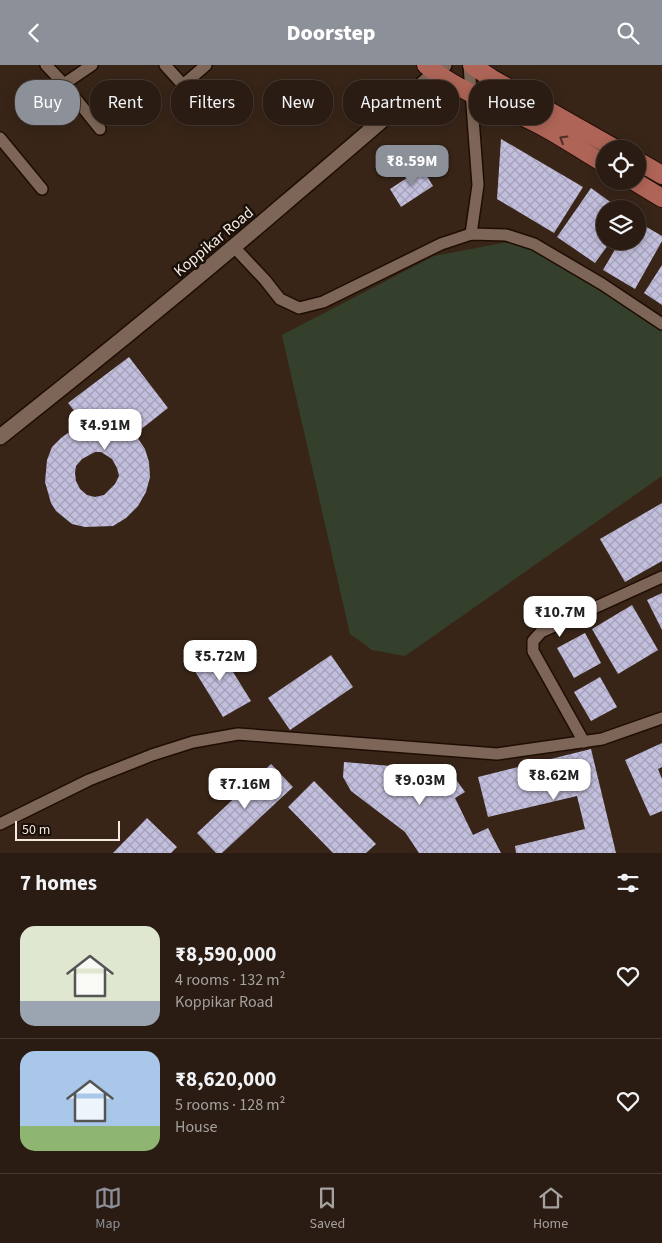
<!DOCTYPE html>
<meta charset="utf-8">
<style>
:root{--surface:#2a1c12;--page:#362920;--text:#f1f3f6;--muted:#a5a19f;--line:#463a32;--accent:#8c9099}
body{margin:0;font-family:"Source Sans 3",sans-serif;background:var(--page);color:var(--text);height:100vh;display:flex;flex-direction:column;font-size:19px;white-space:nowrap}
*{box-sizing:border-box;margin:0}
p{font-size:16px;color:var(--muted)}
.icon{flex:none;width:28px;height:28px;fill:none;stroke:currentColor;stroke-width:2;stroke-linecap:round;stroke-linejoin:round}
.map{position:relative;height:788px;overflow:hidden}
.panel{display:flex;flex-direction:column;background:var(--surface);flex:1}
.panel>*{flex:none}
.top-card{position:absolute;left:15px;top:15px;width:632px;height:45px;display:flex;gap:10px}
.controls{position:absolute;left:596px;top:75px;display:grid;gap:10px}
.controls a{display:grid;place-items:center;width:50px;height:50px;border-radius:50%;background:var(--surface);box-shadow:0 2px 12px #0003,0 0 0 1px var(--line);font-size:25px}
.scale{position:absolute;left:15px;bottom:12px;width:105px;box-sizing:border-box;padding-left:5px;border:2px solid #f5e8df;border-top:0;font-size:14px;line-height:18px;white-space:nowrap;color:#f5e8df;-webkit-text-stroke:4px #19100a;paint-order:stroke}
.price{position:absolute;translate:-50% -42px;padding:0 11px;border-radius:10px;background:#fff;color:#222;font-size:16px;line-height:32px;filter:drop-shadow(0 1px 2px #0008)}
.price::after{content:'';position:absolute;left:50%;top:30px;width:15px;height:11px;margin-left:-8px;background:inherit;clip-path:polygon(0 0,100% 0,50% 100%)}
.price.selected{background:var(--accent);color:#fff}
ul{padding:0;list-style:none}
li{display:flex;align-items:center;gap:15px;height:125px;padding:0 20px}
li+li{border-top:1px solid var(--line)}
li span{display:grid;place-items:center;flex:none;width:140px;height:100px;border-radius:15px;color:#555}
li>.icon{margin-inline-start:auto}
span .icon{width:60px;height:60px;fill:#fffc;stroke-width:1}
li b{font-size:21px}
h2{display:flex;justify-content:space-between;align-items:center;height:60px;padding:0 20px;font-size:21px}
.tag{padding:0 18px;border-radius:20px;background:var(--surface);box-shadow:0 2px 12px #0003,0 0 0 1px var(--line);font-size:18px;line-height:45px}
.tag.selected{background:var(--accent);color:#fff}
header{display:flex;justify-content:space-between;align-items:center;height:65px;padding:0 20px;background:var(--accent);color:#fff;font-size:22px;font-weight:800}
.dock{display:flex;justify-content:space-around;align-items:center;height:70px;border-top:1px solid var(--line);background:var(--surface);font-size:14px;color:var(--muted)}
.dock a{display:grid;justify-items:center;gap:2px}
.dock .selected{color:var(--accent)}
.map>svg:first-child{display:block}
.park{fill:#35402c}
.building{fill:url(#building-cross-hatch);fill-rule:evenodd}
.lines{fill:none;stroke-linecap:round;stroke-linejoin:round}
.minor-casing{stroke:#1f0d03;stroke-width:14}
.secondary-casing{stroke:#1f0d03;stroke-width:18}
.trunk-casing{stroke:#1f0d03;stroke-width:20}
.minor{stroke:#7d6657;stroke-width:11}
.secondary{stroke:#7d6657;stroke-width:15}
.trunk{stroke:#ae6557;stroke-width:18}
.oneway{stroke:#4d2e25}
.labels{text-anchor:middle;stroke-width:5;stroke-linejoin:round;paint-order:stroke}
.street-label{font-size:16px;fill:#f5e8df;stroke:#19100a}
</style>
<header><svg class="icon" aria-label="back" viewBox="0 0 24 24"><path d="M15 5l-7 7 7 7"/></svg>Doorstep<svg class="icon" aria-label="search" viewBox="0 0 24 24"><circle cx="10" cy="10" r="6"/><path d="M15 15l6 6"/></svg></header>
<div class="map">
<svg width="662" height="788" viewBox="0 0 662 788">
<defs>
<pattern id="building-cross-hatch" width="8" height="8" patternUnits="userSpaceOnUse" patternTransform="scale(1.25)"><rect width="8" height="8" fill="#c2bedd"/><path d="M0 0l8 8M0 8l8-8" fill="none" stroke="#a4a0b6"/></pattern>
</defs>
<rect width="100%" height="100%" fill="#382518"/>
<!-- park -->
<polygon class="park" points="508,177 529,182 662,264 662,411 405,591 372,585 350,569 282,270 434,191"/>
<!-- building -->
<g class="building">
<polygon points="501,74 583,122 554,168 497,134"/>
<polygon points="422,103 433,121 401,142 390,124"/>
<polygon points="591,123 620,144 605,144 605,176 611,176 595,198 557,172"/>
<polygon points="638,157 662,171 662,176 635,224 603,205 620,176 638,176"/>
<polygon points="662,200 662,240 644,228"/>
<path d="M129,292L168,343L135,369L145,384L149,397L150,412L146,427L138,441L126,453L113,461L85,462L72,459L56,446L51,438L45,417L47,395L52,382L61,373L83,357L68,338ZM95,387H101L112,394L117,403L119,411L115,419L104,430L95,432L87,430L80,424L76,416L75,408L76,401L82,394Z"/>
<polygon points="662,438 662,496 625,517 600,474"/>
<polygon points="662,528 662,565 647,535"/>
<polygon points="632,540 658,585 618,609 592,564"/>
<polygon points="585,568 601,598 574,613 557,583"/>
<polygon points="217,581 251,636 223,652 190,598"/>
<polygon points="331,590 353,622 290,665 268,633"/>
<polygon points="600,612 617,642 591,656 574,627"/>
<polygon points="662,678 662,702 658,704 662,714 662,746 650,751 625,695"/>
<polygon points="591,684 616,788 516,788 515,781 585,764 577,731 488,752 478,712"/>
<polygon points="344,697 450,706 465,727 455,733 473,770 488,763 501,788 419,788 405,767 351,726 343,712"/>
<polygon points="271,699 293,722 222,788 216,788 197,768"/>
<polygon points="314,716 376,779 366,788 333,788 288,742"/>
<polygon points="147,753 177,782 171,788 113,788"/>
</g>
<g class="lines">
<!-- minor casing -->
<g class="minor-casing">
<g id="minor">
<polyline points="46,0 64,19 100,64"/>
<polyline points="165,0 183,20 206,0"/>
<polyline points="469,0 478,120 471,169"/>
<polyline points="64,19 92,0"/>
<polyline points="0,73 42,124"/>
<polyline points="234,182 265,215 280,234 299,243 323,237 441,179 471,169 506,170 534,179 602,219 662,259"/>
<polyline points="584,677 533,586 533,576 541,567 662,512"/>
<polyline points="0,759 89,715 152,690 193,677 238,669 497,689 602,674 662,653"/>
</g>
</g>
<!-- secondary casing -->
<g class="secondary-casing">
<path id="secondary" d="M0,372C96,296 191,219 284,139C338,93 392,48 444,0"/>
</g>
<!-- trunk casing -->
<g class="trunk-casing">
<g id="trunk">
<path d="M426,0C457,25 495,39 532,56C557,68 581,85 605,99"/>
<polyline points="472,0 491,13 616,84"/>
<polyline points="638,96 662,110"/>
<polyline points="634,116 662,133"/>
</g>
</g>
<!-- minor -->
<use href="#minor" class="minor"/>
<!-- secondary -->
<use href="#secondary" class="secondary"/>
<!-- trunk -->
<use href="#trunk" class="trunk"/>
</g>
<!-- one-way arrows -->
<defs><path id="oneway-chevron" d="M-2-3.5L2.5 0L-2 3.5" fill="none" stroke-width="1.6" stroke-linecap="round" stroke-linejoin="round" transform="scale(1.25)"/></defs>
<use class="oneway" href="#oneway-chevron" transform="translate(563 74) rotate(-149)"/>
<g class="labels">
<!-- street labels -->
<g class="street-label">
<text transform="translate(213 176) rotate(-40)" y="6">Koppikar Road</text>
</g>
</g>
</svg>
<div class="controls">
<a><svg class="icon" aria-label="locate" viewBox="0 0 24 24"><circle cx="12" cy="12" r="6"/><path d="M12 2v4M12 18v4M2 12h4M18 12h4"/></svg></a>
<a><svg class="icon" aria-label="layers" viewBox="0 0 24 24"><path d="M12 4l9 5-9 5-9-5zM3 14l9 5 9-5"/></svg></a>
</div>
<div class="scale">50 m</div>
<b class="price selected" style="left:412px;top:122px">₹8.59M</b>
<b class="price" style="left:105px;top:386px">₹4.91M</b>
<b class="price" style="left:560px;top:573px">₹10.7M</b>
<b class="price" style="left:220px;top:617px">₹5.72M</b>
<b class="price" style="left:554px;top:736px">₹8.62M</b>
<b class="price" style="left:420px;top:741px">₹9.03M</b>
<b class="price" style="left:245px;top:745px">₹7.16M</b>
<div class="top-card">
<a class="tag selected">Buy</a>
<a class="tag">Rent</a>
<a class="tag">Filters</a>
<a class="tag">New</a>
<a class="tag">Apartment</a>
<a class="tag">House</a>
</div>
</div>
<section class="panel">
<h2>7 homes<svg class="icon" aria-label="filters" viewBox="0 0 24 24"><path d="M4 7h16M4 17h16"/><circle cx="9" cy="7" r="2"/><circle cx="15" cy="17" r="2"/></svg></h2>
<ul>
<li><span style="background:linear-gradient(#dfe7d0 75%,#9aa5b1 0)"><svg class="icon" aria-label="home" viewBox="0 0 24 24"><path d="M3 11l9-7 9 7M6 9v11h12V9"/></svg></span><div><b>₹8,590,000</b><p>4 rooms · 132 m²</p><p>Koppikar Road</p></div><svg class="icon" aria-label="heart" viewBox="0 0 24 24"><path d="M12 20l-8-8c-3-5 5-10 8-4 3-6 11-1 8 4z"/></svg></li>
<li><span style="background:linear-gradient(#a9c7e8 75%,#8fb573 0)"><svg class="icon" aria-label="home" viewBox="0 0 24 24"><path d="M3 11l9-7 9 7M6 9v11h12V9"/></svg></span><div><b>₹8,620,000</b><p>5 rooms · 128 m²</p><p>House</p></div><svg class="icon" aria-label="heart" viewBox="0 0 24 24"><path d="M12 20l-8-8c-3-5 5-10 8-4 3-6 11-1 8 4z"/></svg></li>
</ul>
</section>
<nav class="dock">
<a class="selected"><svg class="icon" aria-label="map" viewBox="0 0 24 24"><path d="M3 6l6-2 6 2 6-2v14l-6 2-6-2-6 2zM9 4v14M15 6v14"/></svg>Map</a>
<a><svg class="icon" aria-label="saved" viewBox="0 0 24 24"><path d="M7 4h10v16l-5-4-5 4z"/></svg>Saved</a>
<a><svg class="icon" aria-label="home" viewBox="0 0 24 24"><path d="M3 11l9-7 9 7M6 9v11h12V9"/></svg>Home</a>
</nav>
